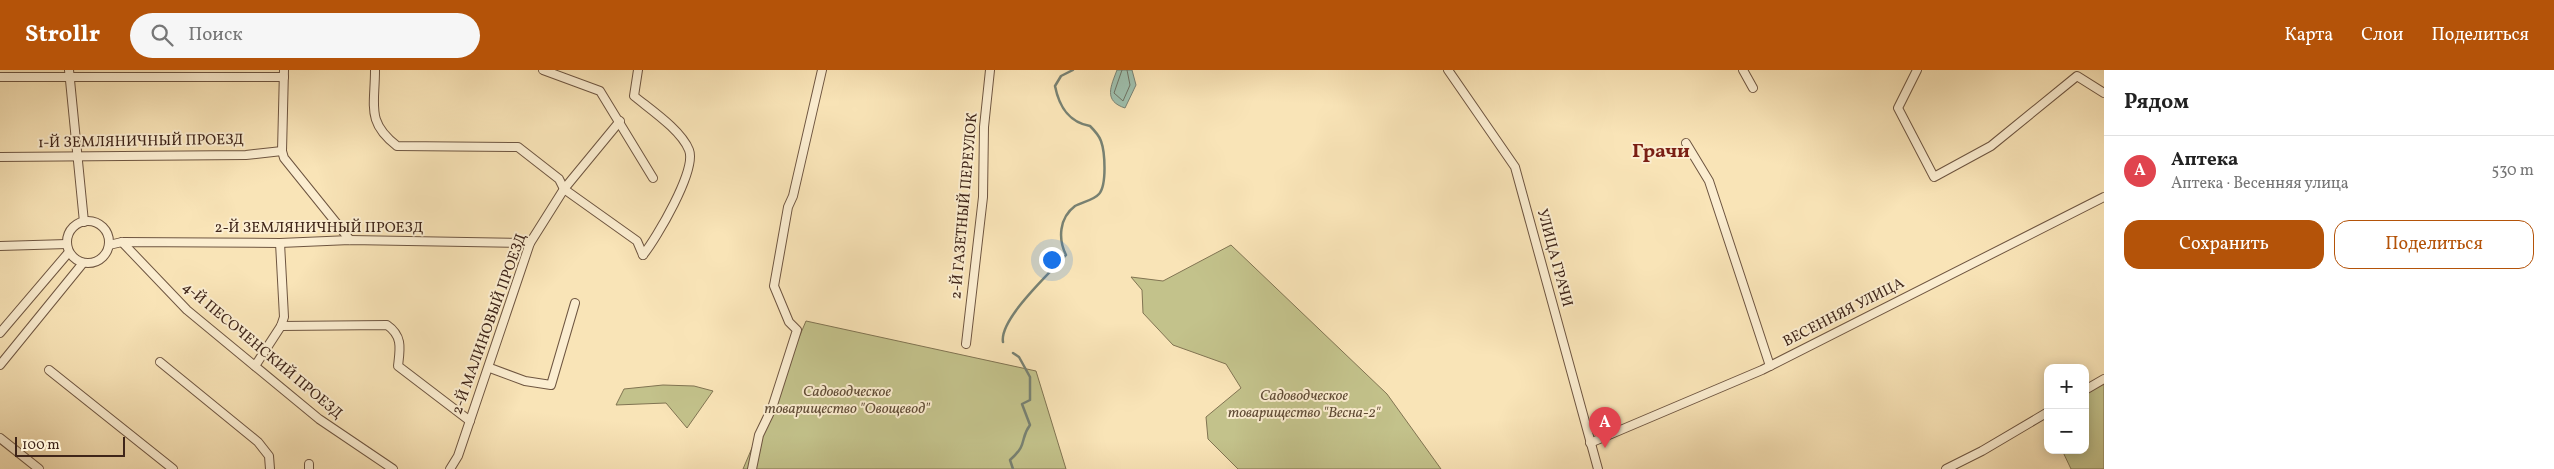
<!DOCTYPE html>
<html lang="ru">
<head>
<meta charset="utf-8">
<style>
  :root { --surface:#fff; --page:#f6f6f6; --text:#222; --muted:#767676; --line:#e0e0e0; --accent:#b45309 }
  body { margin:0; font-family:Vollkorn,serif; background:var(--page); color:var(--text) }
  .controls { position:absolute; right:15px; bottom:15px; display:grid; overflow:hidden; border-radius:10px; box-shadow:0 2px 12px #0003 }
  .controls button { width:45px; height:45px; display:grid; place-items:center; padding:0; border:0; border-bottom:1px solid var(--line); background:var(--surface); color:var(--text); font:25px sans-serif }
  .scale { position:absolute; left:15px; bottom:12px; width:110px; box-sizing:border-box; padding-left:5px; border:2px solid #3f2519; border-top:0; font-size:14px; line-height:18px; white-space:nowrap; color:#3f2519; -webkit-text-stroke:4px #fbedd0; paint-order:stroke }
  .you { position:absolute; left:1051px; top:189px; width:18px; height:18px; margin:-12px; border:4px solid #fff; border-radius:50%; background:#1a73e8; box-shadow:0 0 0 8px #1a73e833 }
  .badge { display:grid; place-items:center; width:32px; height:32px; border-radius:50%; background:var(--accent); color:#fff; font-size:16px; font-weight:700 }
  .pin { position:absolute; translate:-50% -41px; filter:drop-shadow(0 1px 2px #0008) }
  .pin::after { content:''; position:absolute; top:26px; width:18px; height:15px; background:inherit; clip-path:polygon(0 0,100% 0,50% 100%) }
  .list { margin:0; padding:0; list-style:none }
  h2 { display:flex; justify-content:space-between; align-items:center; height:65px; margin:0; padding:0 20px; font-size:21px }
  h2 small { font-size:16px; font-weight:400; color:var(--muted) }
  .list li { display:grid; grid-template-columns:32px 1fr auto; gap:15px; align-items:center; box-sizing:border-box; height:70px; padding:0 20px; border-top:1px solid var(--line) }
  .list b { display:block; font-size:19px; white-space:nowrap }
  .list p { margin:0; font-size:16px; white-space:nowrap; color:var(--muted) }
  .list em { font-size:16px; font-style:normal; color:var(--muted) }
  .actions { display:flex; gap:10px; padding:15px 20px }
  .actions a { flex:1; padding:11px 0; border:1px solid var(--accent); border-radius:15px; text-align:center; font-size:18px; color:var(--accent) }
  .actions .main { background:var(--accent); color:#fff }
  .icon { flex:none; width:28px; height:28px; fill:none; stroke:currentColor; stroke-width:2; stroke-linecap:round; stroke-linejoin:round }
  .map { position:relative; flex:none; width:2104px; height:399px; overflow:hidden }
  header { display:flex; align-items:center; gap:30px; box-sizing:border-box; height:70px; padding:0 25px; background:var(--accent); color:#fff }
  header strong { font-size:24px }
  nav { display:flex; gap:28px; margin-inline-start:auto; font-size:18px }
  .search { width:350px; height:45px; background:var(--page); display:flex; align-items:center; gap:12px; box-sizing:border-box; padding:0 18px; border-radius:28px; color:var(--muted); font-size:19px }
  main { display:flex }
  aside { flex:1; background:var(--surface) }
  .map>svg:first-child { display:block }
  .green { fill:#c3c28b; stroke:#817452 }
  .water { fill:#9ebfad; stroke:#788172 }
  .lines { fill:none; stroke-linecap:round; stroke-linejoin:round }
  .shore { stroke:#6e7263; stroke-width:1 }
  .stream { stroke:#788172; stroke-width:2.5 }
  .minor-casing { stroke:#6e5540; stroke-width:10 }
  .minor { stroke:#fbedd0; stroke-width:8 }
  .labels { text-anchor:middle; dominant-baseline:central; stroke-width:4; stroke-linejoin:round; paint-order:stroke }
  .street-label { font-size:15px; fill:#3f2519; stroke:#fbedd0 }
  .park-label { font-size:15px; font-style:italic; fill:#604c36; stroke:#fbedd0 }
  .district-label { font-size:20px; font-weight:bold; fill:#7a1f14; stroke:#fbedd0 }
</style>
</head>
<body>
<header>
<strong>Strollr</strong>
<div class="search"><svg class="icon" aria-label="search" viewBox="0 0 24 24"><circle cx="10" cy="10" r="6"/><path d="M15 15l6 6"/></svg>Поиск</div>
<nav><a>Карта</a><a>Слои</a><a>Поделиться</a></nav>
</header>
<main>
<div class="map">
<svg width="2104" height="399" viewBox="0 0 2104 399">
  <rect width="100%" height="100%" fill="#f9e4b7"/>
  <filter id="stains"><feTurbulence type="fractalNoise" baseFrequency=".004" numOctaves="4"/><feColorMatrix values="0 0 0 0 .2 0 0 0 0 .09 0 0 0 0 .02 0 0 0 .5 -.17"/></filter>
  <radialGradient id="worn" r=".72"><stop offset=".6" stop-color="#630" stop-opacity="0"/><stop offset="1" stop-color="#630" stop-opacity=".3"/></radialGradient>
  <!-- green -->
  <g class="green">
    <polygon points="1231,175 1387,324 1441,399 1238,399 1208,369 1206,347 1241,318 1226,294 1173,275 1143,243 1142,220 1131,207 1163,211"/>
    <polygon points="806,251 1036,301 1066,399 743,399"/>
    <polygon points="2104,309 2104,399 2071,399 2062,380 2085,380 2085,320"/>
    <polygon points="663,315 694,316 713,321 687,358 666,333 616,335 624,319"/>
  </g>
  <!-- water -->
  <path class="water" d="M 1117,0 L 1132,0 L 1136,15 L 1125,38 C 1103,31 1111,16 1117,0 Z"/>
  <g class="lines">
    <!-- shore -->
    <polyline class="shore" points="1122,0 1114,23 1123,31 1130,15 1127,0"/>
    <!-- stream -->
    <g class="stream">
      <path d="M 1003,272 C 999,249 1051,202 1066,185 C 1058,169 1059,148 1075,136 C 1082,132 1094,130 1099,124 C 1107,115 1105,82 1101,71 C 1099,65 1094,60 1090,56 C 1068,52 1059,36 1055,16 L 1061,6 L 1073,0"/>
      <path d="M 1013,399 L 1010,390 C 1029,373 1019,370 1030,355 L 1022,334 L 1030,330 L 1030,307 L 1019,287 L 1013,283"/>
    </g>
    <defs>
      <g id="minor">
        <polyline points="69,0 84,152"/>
        <polyline points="284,0 282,81 284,88 350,170"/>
        <path d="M 375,0 C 375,36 366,52 397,76 L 518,77 L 559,109 L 564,119 L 637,171 L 643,185"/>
        <polyline points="543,0 600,21 653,108"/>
        <path d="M 638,0 L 634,26 C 651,40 681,60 689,80 C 697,100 656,169 643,185"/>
        <polyline points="1448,0 1515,97 1598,399"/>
        <polyline points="1743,0 1753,18"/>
        <polyline points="1917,0 1898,38 1934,107 1991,76 2077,6 2104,23"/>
        <polyline points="0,7 284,7"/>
        <polyline points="1686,73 1709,111 1770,296"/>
        <polyline points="0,87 246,85 282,81"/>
        <circle cx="88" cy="172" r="21"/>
        <polyline points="122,172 187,240 319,349 393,399"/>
        <polyline points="109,175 122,172 280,173 350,170 530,173"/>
        <polyline points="0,176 67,174"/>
        <path d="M 281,256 L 387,255 C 403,266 400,279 398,296 L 470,351"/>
        <polyline points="0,263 69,182"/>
        <polyline points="966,274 983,127 984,57 990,0"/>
        <polyline points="160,292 258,372 269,386 270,399"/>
        <polyline points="0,295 83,193"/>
        <polyline points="255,296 281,256 284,247 280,173"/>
        <polyline points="490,298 525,311 551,315 575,233"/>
        <polyline points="49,300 173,399"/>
        <polyline points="2085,320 2104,309"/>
        <polyline points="0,368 39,399"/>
        <polyline points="1590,373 1762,300 2104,127"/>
        <polyline points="309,394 309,399"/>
        <polyline points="450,399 458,386 530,173 564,119 620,51"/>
        <polyline points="752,399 759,365 772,338 797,260 789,252 774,216 788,137 793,126 822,0"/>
        <polyline points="1946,399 1982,381 2048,342"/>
      </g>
    </defs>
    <!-- minor casing -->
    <use href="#minor" class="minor-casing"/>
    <!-- minor -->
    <use href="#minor" class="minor"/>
  </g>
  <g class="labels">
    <!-- street labels -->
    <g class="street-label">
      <text transform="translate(141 72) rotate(-1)">1-Й ЗЕМЛЯНИЧНЫЙ ПРОЕЗД</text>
      <text transform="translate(965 136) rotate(-85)">2-Й ГАЗЕТНЫЙ ПЕРЕУЛОК</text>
      <text x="319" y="158">2-Й ЗЕМЛЯНИЧНЫЙ ПРОЕЗД</text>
      <text transform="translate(1554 188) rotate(75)">УЛИЦА ГРАЧИ</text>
      <text transform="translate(1844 243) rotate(-27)">ВЕСЕННЯЯ УЛИЦА</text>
      <text transform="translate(490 254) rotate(-70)">2-Й МАЛИНОВЫЙ ПРОЕЗД</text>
      <text transform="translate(262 281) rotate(40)">4-Й ПЕСОЧЕНСКИЙ ПРОЕЗД</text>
    </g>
    <!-- park labels -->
    <g class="park-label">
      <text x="847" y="322">Садоводческое<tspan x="847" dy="17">товарищество "Овощевод"</tspan></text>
      <text x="1304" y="326">Садоводческое<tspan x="1304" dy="17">товарищество "Весна-2"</tspan></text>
    </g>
    <!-- district labels -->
    <g class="district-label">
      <text x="1661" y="82">Грачи</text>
    </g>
  </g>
  <rect width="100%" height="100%" filter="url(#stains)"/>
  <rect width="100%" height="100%" fill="url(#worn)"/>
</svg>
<div class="controls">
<button>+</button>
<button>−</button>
</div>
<div class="scale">100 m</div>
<div class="you"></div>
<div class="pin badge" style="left:1605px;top:378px;background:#e0444e">A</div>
</div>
<aside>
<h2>Рядом<small></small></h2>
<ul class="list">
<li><span class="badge" style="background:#e0444e">A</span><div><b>Аптека</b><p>Аптека · Весенняя улица</p></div><em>530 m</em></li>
</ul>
<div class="actions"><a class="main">Сохранить</a><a>Поделиться</a></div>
</aside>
</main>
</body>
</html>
